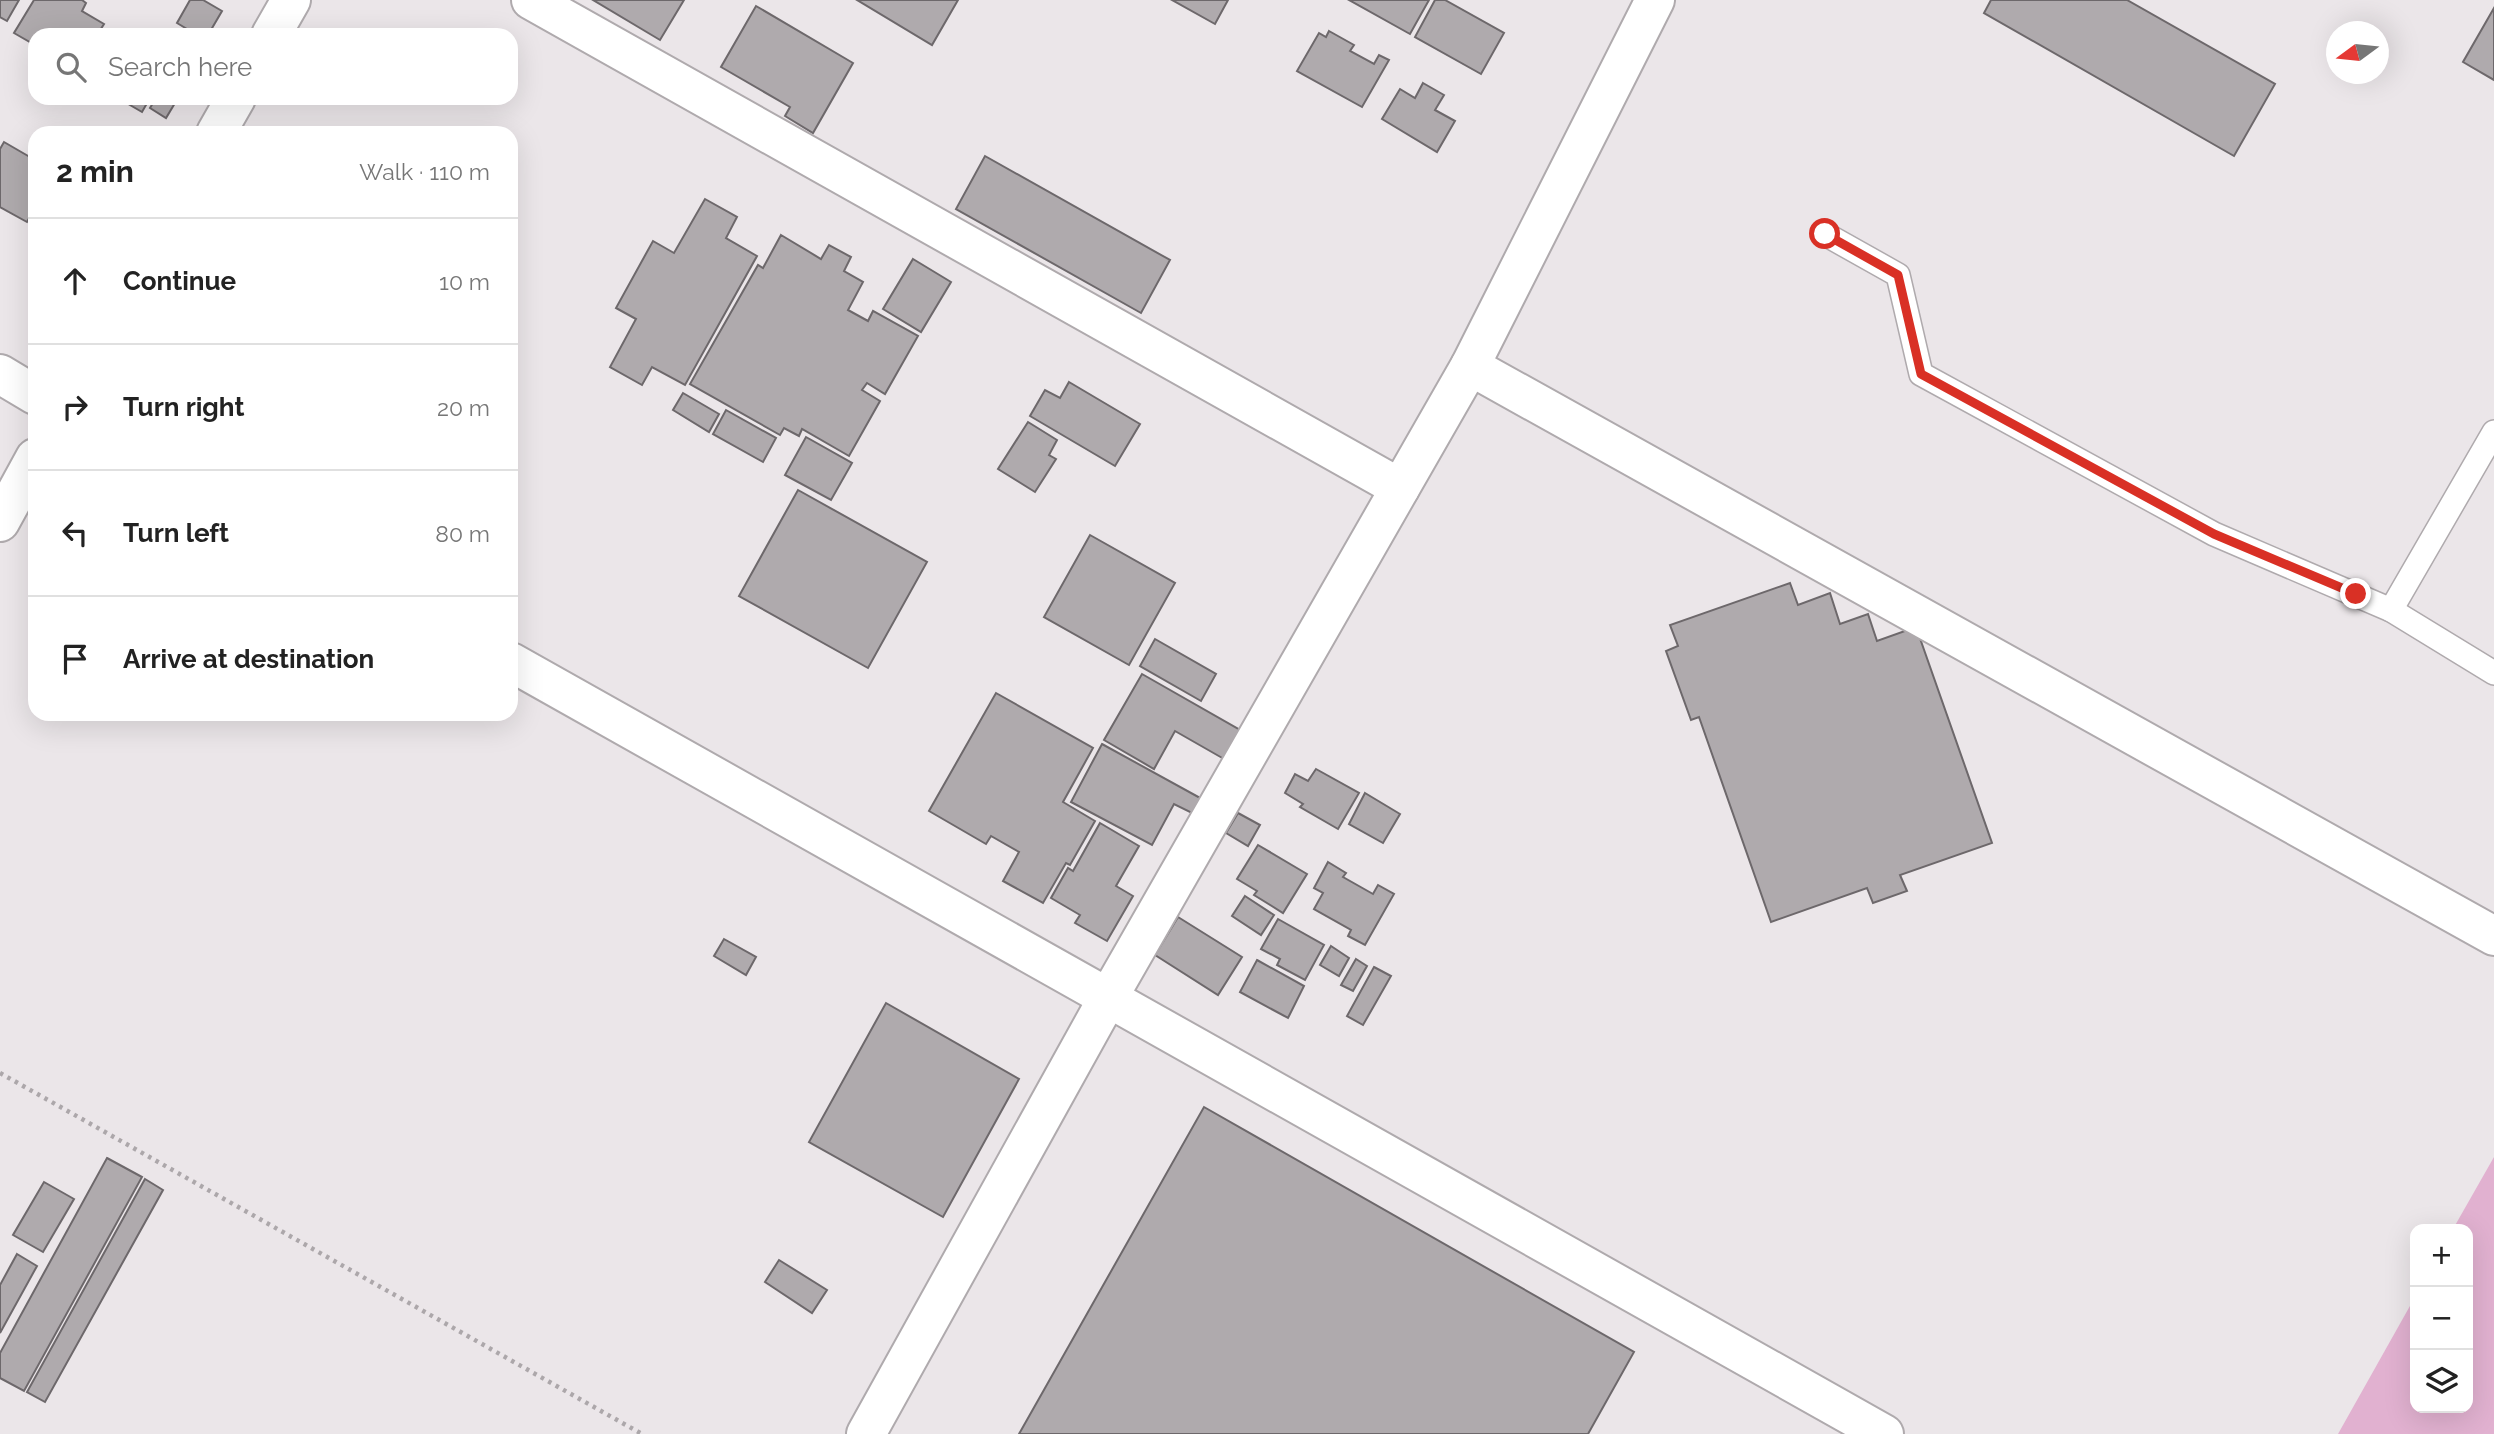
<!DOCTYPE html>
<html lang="en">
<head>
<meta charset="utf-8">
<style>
  :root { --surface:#fff; --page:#f6f6f6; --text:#222; --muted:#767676; --line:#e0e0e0 }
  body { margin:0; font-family:Raleway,sans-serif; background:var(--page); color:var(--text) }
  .controls { position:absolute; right:21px; bottom:21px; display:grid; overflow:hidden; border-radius:14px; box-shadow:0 7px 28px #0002 }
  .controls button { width:63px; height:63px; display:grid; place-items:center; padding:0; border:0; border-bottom:2px solid var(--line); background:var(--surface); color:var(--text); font:35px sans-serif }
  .compass { position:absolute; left:2326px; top:21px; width:63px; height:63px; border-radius:50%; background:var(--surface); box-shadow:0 7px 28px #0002; rotate:255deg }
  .stop { position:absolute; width:21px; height:21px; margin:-16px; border:5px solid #d93025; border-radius:50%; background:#fff }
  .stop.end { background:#d93025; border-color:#fff; box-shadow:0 2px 7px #0008 }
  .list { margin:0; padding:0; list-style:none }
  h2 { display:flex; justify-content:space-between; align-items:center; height:91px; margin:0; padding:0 28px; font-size:30px }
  h2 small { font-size:23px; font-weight:400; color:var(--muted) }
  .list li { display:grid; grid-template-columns:46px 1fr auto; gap:21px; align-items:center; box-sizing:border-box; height:126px; padding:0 28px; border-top:2px solid var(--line) }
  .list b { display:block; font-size:26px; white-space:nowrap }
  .list em { font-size:23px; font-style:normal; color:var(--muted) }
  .icon { flex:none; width:38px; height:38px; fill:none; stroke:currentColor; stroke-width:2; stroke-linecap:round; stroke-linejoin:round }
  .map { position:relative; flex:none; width:2494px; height:1434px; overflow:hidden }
  .search { position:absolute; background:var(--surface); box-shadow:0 7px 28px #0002; left:28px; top:28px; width:490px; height:77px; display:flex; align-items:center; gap:18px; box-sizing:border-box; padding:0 24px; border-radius:21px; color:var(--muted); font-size:26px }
  .panel { position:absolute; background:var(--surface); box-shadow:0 7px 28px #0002; left:28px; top:126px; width:490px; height:595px; border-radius:21px }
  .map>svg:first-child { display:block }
  .green { fill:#e1b1d0 }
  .building { fill:#afaaad; stroke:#6d686b; stroke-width:2 }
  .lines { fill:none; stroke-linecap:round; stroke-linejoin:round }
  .service-casing { stroke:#afaaad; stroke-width:26 }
  .minor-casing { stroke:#afaaad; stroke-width:42 }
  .tertiary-casing { stroke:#afaaad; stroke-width:42 }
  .path { stroke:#aca7aa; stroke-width:4.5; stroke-dasharray:3.5 5; stroke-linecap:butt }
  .service { stroke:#fff; stroke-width:23 }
  .minor { stroke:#fff; stroke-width:38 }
  .tertiary { stroke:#fff; stroke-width:38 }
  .route { stroke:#d93025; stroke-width:9 }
</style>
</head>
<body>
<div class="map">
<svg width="2494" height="1434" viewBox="0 0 2494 1434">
  <rect width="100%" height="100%" fill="#ebe6e9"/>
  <!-- green -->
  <polygon class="green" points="2494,1157 2494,1434 2338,1434 2415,1297 2415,1408 2468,1408 2468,1229 2453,1229"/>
  <!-- building -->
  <g class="building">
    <polygon points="0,0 19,0 7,21 0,17"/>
    <polygon points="34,0 82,0 86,3 82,11 104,24 97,35 35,35 35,45 14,33"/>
    <polygon points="190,0 203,0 222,11 208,35 197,35 177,23"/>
    <polygon points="593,0 684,0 660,40"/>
    <polygon points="857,0 958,0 932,45"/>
    <polygon points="1172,0 1228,0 1215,24"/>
    <polygon points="1349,0 1429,0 1410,34"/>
    <polygon points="1435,0 1445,0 1504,33 1481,74 1415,37"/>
    <polygon points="1991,0 2127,0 2275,84 2234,156 1984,13"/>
    <polygon points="756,6 853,63 813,133 785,116 790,107 721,67"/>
    <polygon points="2494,8 2494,80 2463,62"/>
    <polygon points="1329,31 1354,45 1350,51 1374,64 1379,55 1389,60 1362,107 1297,71 1319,33 1326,37"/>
    <polygon points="1423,83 1444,95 1435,110 1455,121 1437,152 1382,119 1400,89 1415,98"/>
    <polygon points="118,98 150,98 142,112"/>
    <polygon points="156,98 178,98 166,118 150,108"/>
    <polygon points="4,142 35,160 35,215 32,213 27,222 0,207 0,149"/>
    <polygon points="985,156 1170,260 1141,313 956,209"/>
    <polygon points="705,199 737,217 726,238 757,256 685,385 652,367 642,385 610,367 636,319 616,308 653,241 674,253"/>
    <polygon points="781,235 821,259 829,245 851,257 844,271 863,282 848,310 868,321 873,311 918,336 885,394 867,383 862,390 880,401 849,456 802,429 799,436 784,428 780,435 690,384 758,265 763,268"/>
    <polygon points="913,259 951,282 921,332 883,309"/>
    <polygon points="1069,382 1140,424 1115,466 1030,416 1045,390 1060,398"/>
    <polygon points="683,393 719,414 709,432 673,410"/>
    <polygon points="726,410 776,438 763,462 713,434"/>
    <polygon points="1028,422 1057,440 1049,455 1056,459 1035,492 998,469"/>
    <polygon points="806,437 852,463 831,500 785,475"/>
    <polygon points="798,490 927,562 868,668 739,596"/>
    <polygon points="1090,535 1175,583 1129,665 1044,617"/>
    <polygon points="1790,583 1798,605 1830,593 1840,624 1868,614 1877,641 1916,627 1992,843 1900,875 1907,891 1873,903 1867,888 1771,922 1699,717 1691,720 1666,651 1678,646 1670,625"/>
    <polygon points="1155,639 1216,674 1201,701 1140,666"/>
    <polygon points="1142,674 1240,730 1224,759 1175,731 1154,769 1104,740"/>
    <polygon points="996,693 1093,748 1063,802 1095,821 1070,865 1066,863 1043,903 1003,881 1019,852 991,836 986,844 929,811"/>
    <polygon points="1102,744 1202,799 1194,814 1174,804 1152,845 1071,802"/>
    <polygon points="1316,769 1359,793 1338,829 1300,807 1303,804 1285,793 1295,774 1308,781"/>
    <polygon points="1365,793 1400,814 1383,843 1349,824"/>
    <polygon points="1238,813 1260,825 1248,846 1226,833"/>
    <polygon points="1100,823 1139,846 1116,886 1133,896 1107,941 1075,923 1080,915 1051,898 1068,868 1073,871"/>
    <polygon points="1258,845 1307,874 1283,913 1254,895 1257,891 1237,879"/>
    <polygon points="1328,862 1346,873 1343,877 1373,894 1378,885 1394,894 1365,945 1348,936 1351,930 1314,909 1323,893 1314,888"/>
    <polygon points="1245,896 1274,915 1261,935 1232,916"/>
    <polygon points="1178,917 1242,957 1218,995 1155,955"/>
    <polygon points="1278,919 1324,945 1305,980 1277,965 1280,959 1261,949"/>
    <polygon points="724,939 756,957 746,975 714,956"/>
    <polygon points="1331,946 1349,958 1339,976 1320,965"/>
    <polygon points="1356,959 1367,966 1353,991 1341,985"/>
    <polygon points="1257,960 1304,986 1288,1018 1240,992"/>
    <polygon points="1374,967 1391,976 1363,1025 1347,1016"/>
    <polygon points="886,1003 1019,1079 943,1217 809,1142"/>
    <polygon points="1204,1107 1634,1352 1588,1434 1019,1434"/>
    <polygon points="107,1158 142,1177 24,1391 0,1378 0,1353"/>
    <polygon points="145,1179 163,1190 45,1402 27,1392"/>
    <polygon points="44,1182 74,1199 43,1252 13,1235"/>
    <polygon points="17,1254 37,1266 0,1333 0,1285"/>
    <polygon points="779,1260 827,1290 812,1313 765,1282"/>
  </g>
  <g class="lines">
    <defs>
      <g id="service">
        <polyline points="1825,234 1898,275 1921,374 2214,534 2391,610 2494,673"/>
        <polyline points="2391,610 2494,432"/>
      </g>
      <g id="minor">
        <polyline points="531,0 1400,488"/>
        <polyline points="271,35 291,0"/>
        <polyline points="216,133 236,98"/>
        <polyline points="1470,366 1655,0"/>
        <polyline points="0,522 35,458"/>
        <polyline points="866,1434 1109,996 1470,366 2494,936"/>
      </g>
      <g id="tertiary">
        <polyline points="0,374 35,395"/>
        <polyline points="511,662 1884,1434"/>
      </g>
    </defs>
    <!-- service casing -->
    <use href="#service" class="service-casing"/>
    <!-- minor casing -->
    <use href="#minor" class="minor-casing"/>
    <!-- tertiary casing -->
    <use href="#tertiary" class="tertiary-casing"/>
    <!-- path -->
    <polyline class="path" points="0,1073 642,1434"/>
    <!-- service -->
    <use href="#service" class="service"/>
    <!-- minor -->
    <use href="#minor" class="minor"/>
    <!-- tertiary -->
    <use href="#tertiary" class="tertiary"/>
  </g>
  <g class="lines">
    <!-- route -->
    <polyline class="route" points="1825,234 1898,275 1921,374 2214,534 2356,594"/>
  </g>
</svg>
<div class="controls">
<button>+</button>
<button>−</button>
<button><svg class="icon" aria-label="layers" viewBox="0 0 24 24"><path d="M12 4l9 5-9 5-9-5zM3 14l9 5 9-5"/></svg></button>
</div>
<svg class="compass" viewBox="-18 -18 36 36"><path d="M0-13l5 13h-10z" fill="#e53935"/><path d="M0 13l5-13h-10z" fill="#767676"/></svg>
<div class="stop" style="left:1825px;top:234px"></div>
<div class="stop end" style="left:2356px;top:594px"></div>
<div class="search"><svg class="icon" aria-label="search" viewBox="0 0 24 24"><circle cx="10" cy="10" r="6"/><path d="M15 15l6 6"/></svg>Search here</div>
<section class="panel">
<h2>2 min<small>Walk · 110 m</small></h2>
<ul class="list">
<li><svg class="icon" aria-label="ahead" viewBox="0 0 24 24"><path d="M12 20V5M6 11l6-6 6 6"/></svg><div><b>Continue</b></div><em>10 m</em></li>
<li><svg class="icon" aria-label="right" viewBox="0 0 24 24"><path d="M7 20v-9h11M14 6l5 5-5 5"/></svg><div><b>Turn right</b></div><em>20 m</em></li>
<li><svg class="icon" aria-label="left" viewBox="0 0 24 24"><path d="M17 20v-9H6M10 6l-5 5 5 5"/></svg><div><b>Turn left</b></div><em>80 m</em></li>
<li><svg class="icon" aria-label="arrive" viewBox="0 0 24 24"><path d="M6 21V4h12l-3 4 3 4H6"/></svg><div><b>Arrive at destination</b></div></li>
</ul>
</section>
</div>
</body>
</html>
